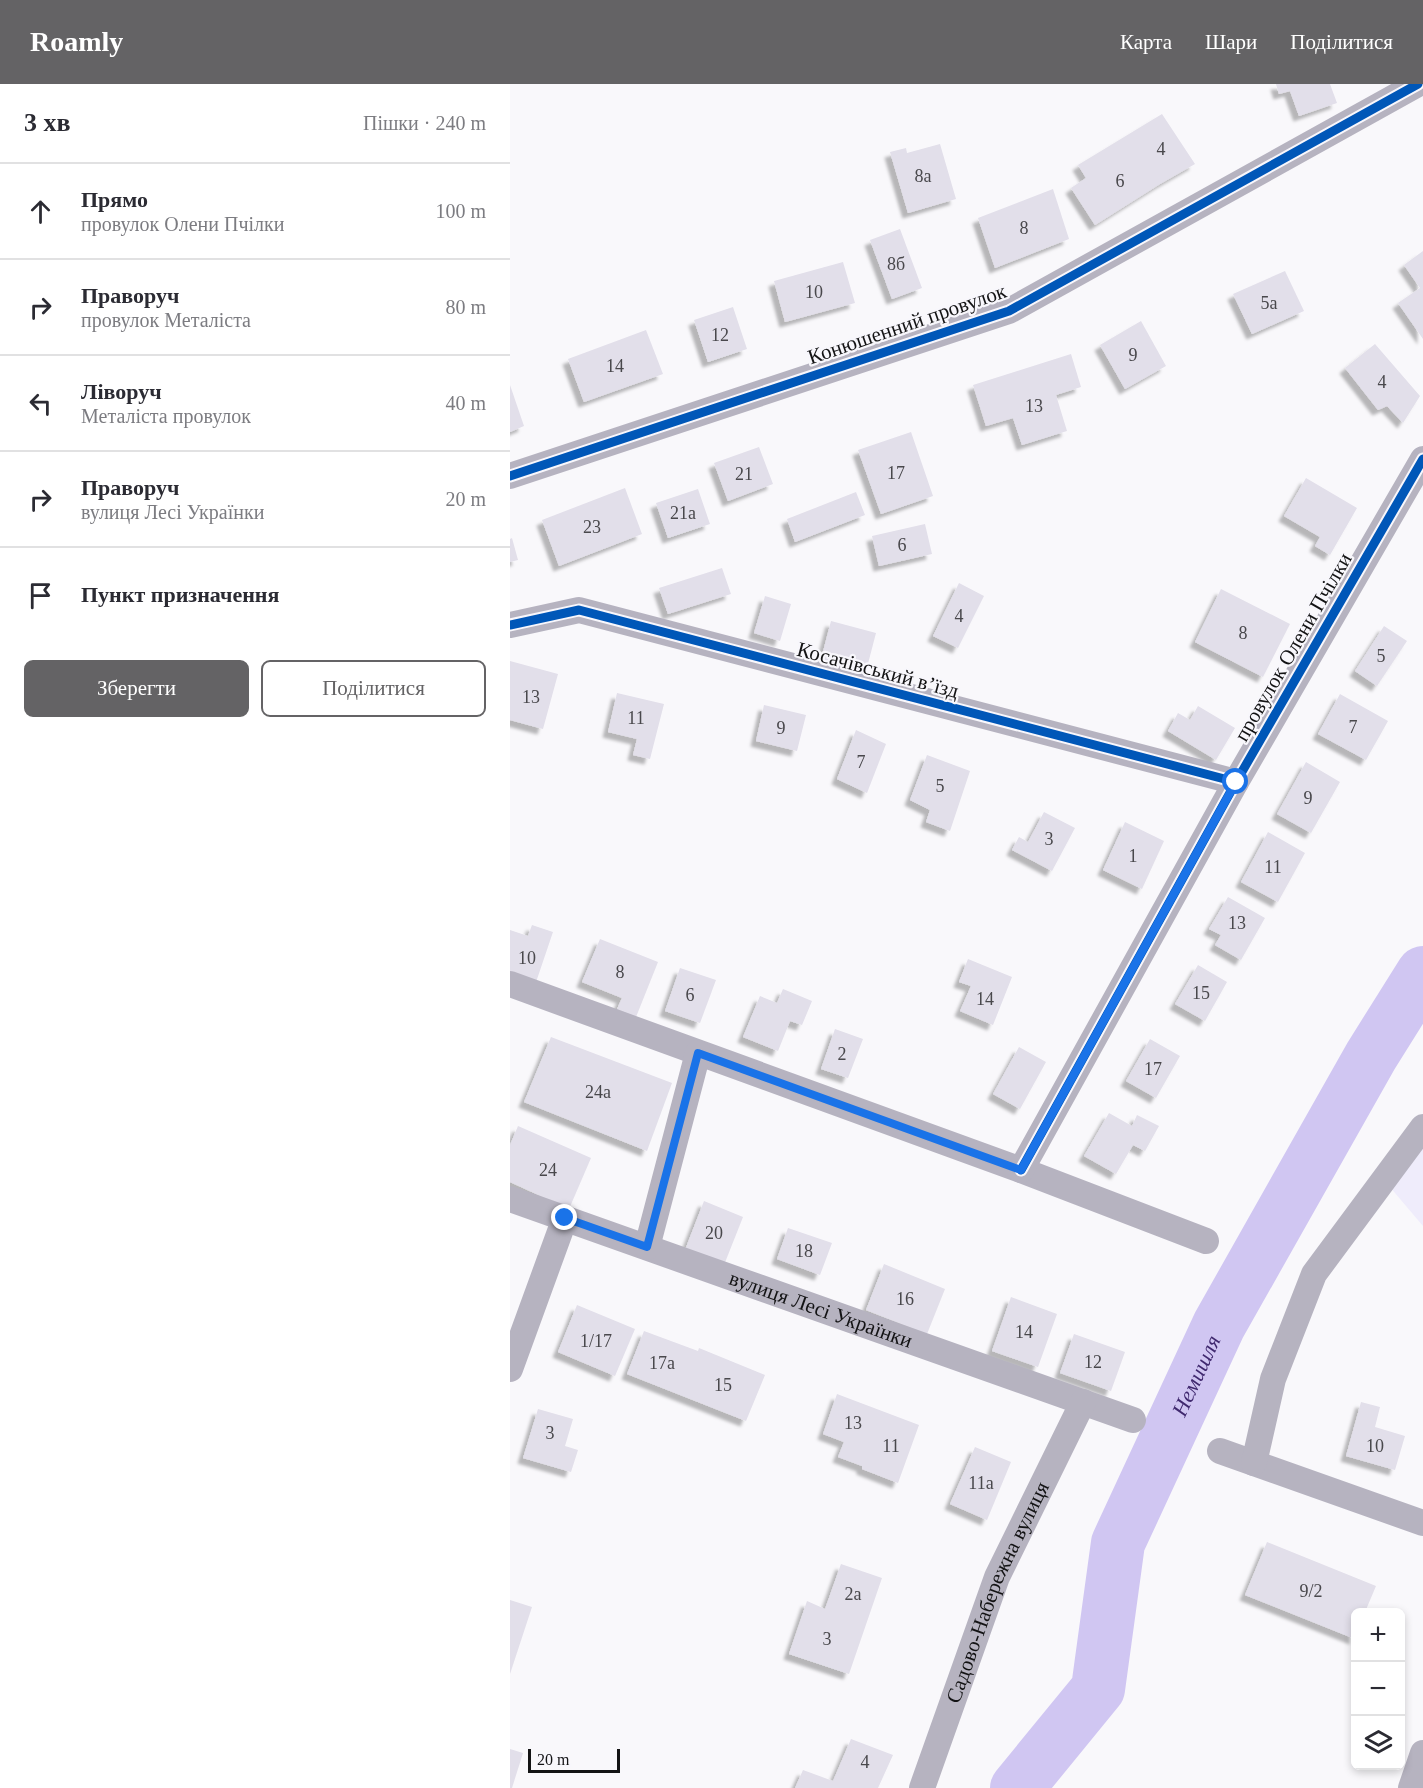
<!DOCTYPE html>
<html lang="uk">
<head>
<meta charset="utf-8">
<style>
  :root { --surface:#fff; --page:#f2f2f3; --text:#2b2b33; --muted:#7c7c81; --line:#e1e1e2; --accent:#646365 }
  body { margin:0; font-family:Georgia,serif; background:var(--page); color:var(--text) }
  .controls { position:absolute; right:18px; bottom:18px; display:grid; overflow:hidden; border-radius:9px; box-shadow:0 3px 9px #0003 }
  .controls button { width:54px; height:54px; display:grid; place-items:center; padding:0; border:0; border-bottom:2px solid var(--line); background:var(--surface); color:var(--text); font:30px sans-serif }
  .scale { position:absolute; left:18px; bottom:15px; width:92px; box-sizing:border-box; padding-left:6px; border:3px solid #131314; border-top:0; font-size:16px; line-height:21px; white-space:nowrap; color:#131314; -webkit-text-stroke:4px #f8f7fc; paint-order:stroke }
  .stop { position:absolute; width:18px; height:18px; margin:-14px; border:4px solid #1a73e8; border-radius:50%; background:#fff }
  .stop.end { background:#1a73e8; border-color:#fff; box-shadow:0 2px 6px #0008 }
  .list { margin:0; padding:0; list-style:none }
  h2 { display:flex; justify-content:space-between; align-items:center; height:78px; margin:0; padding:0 24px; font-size:26px }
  h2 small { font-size:20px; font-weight:400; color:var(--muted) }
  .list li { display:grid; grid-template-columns:39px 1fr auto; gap:18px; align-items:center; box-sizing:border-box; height:96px; padding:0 24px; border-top:2px solid var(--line) }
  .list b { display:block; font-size:22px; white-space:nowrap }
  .list p { margin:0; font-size:20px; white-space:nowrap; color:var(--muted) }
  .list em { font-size:20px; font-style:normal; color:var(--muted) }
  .actions { display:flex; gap:12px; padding:18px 24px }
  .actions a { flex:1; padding:14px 0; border:2px solid var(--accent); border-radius:9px; text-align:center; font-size:21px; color:var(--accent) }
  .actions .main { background:var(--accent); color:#fff }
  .icon { flex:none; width:33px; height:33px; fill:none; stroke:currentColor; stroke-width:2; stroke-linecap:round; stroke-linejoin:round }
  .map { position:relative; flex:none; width:913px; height:1704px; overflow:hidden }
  header { display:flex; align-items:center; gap:36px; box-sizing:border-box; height:84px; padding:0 30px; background:var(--accent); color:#fff }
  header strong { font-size:28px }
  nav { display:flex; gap:33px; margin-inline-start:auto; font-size:21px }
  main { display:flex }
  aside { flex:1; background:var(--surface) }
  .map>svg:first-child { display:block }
  .green { fill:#efecfb }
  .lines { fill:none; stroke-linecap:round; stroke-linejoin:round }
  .river { stroke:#d0c6f2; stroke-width:54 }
  .building { fill:#e2dfea; filter:url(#shadow) }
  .minor { stroke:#b6b3c0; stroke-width:26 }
  .cycleway-casing { stroke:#f8f7fc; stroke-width:13 }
  .cycleway { stroke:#0057b8; stroke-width:9 }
  .route { stroke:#1a73e8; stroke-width:8 }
  .labels { text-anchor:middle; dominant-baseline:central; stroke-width:4.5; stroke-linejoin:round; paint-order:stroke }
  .number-label { font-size:18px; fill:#49484c }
  .street-label { font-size:21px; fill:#131314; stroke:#f8f7fc }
  .water-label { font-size:22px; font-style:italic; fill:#40296f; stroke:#f8f7fc }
</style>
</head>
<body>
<header>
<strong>Roamly</strong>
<nav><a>Карта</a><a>Шари</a><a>Поділитися</a></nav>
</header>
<main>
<aside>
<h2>3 хв<small>Пішки · 240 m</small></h2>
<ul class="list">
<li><svg class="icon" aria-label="ahead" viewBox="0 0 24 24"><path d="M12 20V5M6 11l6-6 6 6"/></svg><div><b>Прямо</b><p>провулок Олени Пчілки</p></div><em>100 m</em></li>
<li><svg class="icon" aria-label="right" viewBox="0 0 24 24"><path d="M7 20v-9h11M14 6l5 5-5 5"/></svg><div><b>Праворуч</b><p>провулок Металіста</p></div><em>80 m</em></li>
<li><svg class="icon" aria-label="left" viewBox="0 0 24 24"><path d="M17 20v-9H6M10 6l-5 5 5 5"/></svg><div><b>Ліворуч</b><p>Металіста провулок</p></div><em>40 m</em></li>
<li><svg class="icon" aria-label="right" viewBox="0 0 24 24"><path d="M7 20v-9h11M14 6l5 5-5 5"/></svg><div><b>Праворуч</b><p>вулиця Лесі Українки</p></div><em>20 m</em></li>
<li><svg class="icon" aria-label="arrive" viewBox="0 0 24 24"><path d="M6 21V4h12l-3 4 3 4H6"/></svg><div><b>Пункт призначення</b></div></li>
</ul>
<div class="actions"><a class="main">Зберегти</a><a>Поділитися</a></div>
</aside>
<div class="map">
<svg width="913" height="1704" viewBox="0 0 913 1704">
  <defs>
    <filter id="shadow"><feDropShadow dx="-5.5" dy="5.5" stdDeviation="1.5" flood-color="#0004"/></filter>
  </defs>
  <rect width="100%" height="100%" fill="#f9f8fb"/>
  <!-- green -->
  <polygon class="green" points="913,1043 913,1142 874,1096"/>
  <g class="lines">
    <!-- river -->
    <path class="river" id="s1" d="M 507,1704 L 588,1605 L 608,1459 L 709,1241 L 861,972 L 913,889"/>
  </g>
  <!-- building -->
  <g class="building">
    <polygon points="766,0 820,0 827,19 789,32 780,7 769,10"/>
    <polygon points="652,30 685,80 650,100 585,141 561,104 576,94 568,81"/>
    <polygon points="430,60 446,115 398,129 380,68 396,64 397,69"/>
    <polygon points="543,105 559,155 485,184 468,134"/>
    <polygon points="390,145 412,204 382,215 360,156"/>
    <polygon points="913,167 913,255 888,219 910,204 894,181"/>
    <polygon points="333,178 345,219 275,238 264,197"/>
    <polygon points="775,187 794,227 742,250 723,210"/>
    <polygon points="223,223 237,265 198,278 184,236"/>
    <polygon points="631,237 656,282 615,305 590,261"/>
    <polygon points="136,246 153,290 74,318 58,275"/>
    <polygon points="865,260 910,312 893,339 877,322 868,326 835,284"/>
    <polygon points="561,270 571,303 546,311 557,347 512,361 503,334 476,342 463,301"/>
    <polygon points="0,301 14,342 0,348"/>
    <polygon points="401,348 423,412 371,430 348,366"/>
    <polygon points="249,363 263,400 218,417 204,379"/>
    <polygon points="796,394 847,424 820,471 805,462 810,453 774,432"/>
    <polygon points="115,404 132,450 49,482 32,436"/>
    <polygon points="188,405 200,440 158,454 146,419"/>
    <polygon points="346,408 355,431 285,458 277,435"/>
    <polygon points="415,440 422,470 369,482 362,452"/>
    <polygon points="2,454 8,476 0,478 0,455"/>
    <polygon points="212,484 221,510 158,530 149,504"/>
    <polygon points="449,499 474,512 448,564 423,552"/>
    <polygon points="711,505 780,540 753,593 685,558"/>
    <polygon points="255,512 281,520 270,557 244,549"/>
    <polygon points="321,537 366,549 354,595 309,583"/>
    <polygon points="874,542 897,557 867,602 845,587"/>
    <polygon points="0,577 48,590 33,645 0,636"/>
    <polygon points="107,609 154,620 140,675 123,671 127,655 98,648"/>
    <polygon points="830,610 878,637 856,676 808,650"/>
    <polygon points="254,621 296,631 287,667 246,657"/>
    <polygon points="688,622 725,644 706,676 658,647 668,629 680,636"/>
    <polygon points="346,646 376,660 357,709 327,695"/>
    <polygon points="417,671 460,687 440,747 416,738 420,726 400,716"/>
    <polygon points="796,678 830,698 801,749 767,730"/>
    <polygon points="534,728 565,744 542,787 502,766 509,753 518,758"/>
    <polygon points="615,738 654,757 632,805 593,786"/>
    <polygon points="758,748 795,769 768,818 731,798"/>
    <polygon points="718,813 755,834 731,876 705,861 711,851 699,845"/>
    <polygon points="22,841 43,848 24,904 0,896 0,846 18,852"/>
    <polygon points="90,855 148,878 126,933 107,925 112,914 72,898"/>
    <polygon points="458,875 502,893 483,941 450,927 461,902 449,898"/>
    <polygon points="688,881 717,898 695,937 665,920"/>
    <polygon points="170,884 206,896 190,939 155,927"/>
    <polygon points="273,905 302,917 292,941 280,937 268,967 233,953 250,912 267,919"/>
    <polygon points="325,945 353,955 338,994 311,985"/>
    <polygon points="41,953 162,999 137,1067 14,1018"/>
    <polygon points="640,955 670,972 646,1014 616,997"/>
    <polygon points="509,963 536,978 510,1025 483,1010"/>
    <polygon points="599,1029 622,1042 627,1031 649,1042 635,1067 623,1061 606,1090 574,1072"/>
    <polygon points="8,1042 81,1074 59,1125 0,1098 0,1061"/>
    <polygon points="194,1117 233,1133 214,1181 175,1166"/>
    <polygon points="278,1144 322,1159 310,1191 267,1175"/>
    <polygon points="374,1180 435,1205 417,1250 356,1226"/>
    <polygon points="501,1213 547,1230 528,1283 482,1267"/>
    <polygon points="67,1221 125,1245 105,1292 48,1268"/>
    <polygon points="134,1247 188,1267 189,1264 255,1291 236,1337 117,1290"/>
    <polygon points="564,1250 615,1268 601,1307 550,1289"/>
    <polygon points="327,1310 409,1341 388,1399 352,1385 352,1382 328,1373 334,1358 313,1350"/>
    <polygon points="851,1318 870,1323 865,1343 895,1352 885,1386 836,1372"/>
    <polygon points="28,1325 63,1335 55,1362 68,1366 61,1388 13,1374"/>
    <polygon points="465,1363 501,1378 477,1436 440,1420"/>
    <polygon points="757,1458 866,1502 855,1528 846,1528 845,1555 735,1511"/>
    <polygon points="331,1480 372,1494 339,1590 279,1570 297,1517 315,1525"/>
    <polygon points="0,1516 22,1523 0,1590"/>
    <polygon points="341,1655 383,1671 368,1704 285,1704 293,1686 323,1697"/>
    <polygon points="0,1665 13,1669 2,1704 0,1704"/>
  </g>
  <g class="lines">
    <!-- minor -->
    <g class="minor">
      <polyline points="0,392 499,227 908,0"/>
      <polyline points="0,541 69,526 726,698"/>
      <polyline points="0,900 511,1086 696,1157"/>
      <polyline points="511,1086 726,698 913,375"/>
      <path id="s2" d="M 0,1115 L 623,1336"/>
      <polyline points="137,1163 188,969"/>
      <polyline points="0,1285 55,1134"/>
      <polyline points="710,1367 913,1439"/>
      <polyline points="744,1379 763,1295 804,1190 913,1043"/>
      <path id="s3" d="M 412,1704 L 487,1493 L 573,1318"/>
      <polyline points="901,1704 913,1669"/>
    </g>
    <defs>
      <g id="cycleway">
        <polyline points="0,392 499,227 908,0"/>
        <polyline points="0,541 69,526 726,698"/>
        <polyline points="511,1086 726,698 913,375"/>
      </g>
    </defs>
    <!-- cycleway casing -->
    <use href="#cycleway" class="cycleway-casing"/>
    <!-- cycleway -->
    <use href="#cycleway" class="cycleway"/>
  </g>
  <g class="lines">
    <!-- route -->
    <polyline class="route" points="55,1134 137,1163 188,969 511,1086 726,698"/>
  </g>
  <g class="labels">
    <!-- number labels -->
    <g class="number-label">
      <text x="651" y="65">4</text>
      <text x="413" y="92">8а</text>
      <text x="610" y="97">6</text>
      <text x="514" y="144">8</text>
      <text x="386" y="180">8б</text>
      <text x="304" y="208">10</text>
      <text x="759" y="219">5а</text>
      <text x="210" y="251">12</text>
      <text x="623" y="271">9</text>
      <text x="105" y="282">14</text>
      <text x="872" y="298">4</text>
      <text x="524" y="322">13</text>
      <text x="386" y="389">17</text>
      <text x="234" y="390">21</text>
      <text x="173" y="429">21а</text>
      <text x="82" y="443">23</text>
      <text x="392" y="461">6</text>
      <text x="449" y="532">4</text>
      <text x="733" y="549">8</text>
      <text x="871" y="572">5</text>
      <text x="21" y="613">13</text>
      <text x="126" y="634">11</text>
      <text x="843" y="643">7</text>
      <text x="271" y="644">9</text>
      <text x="351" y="678">7</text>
      <text x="430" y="702">5</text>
      <text x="798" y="714">9</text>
      <text x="539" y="755">3</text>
      <text x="623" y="772">1</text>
      <text x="763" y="783">11</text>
      <text x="727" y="839">13</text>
      <text x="17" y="874">10</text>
      <text x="110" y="888">8</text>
      <text x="691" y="909">15</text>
      <text x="180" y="911">6</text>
      <text x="475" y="915">14</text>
      <text x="332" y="970">2</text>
      <text x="643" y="985">17</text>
      <text x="88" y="1008">24а</text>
      <text x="38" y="1086">24</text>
      <text x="204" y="1149">20</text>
      <text x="294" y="1167">18</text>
      <text x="395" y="1215">16</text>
      <text x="514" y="1248">14</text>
      <text x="86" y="1257">1/17</text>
      <text x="583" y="1278">12</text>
      <text x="152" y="1279">17а</text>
      <text x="213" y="1301">15</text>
      <text x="343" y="1339">13</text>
      <text x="40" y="1349">3</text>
      <text x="381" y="1362">11</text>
      <text x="865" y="1362">10</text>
      <text x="471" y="1399">11а</text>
      <text x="801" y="1507">9/2</text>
      <text x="343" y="1510">2а</text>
      <text x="317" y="1555">3</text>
      <text x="355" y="1678">4</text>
    </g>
    <!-- street labels -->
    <g class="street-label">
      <text transform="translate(397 240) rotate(-19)">Конюшенний провулок</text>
      <text transform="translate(783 563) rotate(-60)">провулок Олени Пчілки</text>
      <text transform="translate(368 586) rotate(15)">Косачівський в’їзд</text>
      <text stroke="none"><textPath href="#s2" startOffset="330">вулиця Лесі Українки</textPath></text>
      <text stroke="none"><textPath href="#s3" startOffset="210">Садово-Набережна вулиця</textPath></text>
    </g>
    <!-- water labels -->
    <g class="water-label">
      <text stroke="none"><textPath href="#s1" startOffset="460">Немишля</textPath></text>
    </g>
  </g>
</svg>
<div class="controls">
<button>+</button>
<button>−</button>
<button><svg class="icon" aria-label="layers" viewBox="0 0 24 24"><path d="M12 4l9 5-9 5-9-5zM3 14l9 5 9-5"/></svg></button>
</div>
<div class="scale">20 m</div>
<div class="stop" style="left:726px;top:698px"></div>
<div class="stop end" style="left:55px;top:1134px"></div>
</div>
</main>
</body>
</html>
